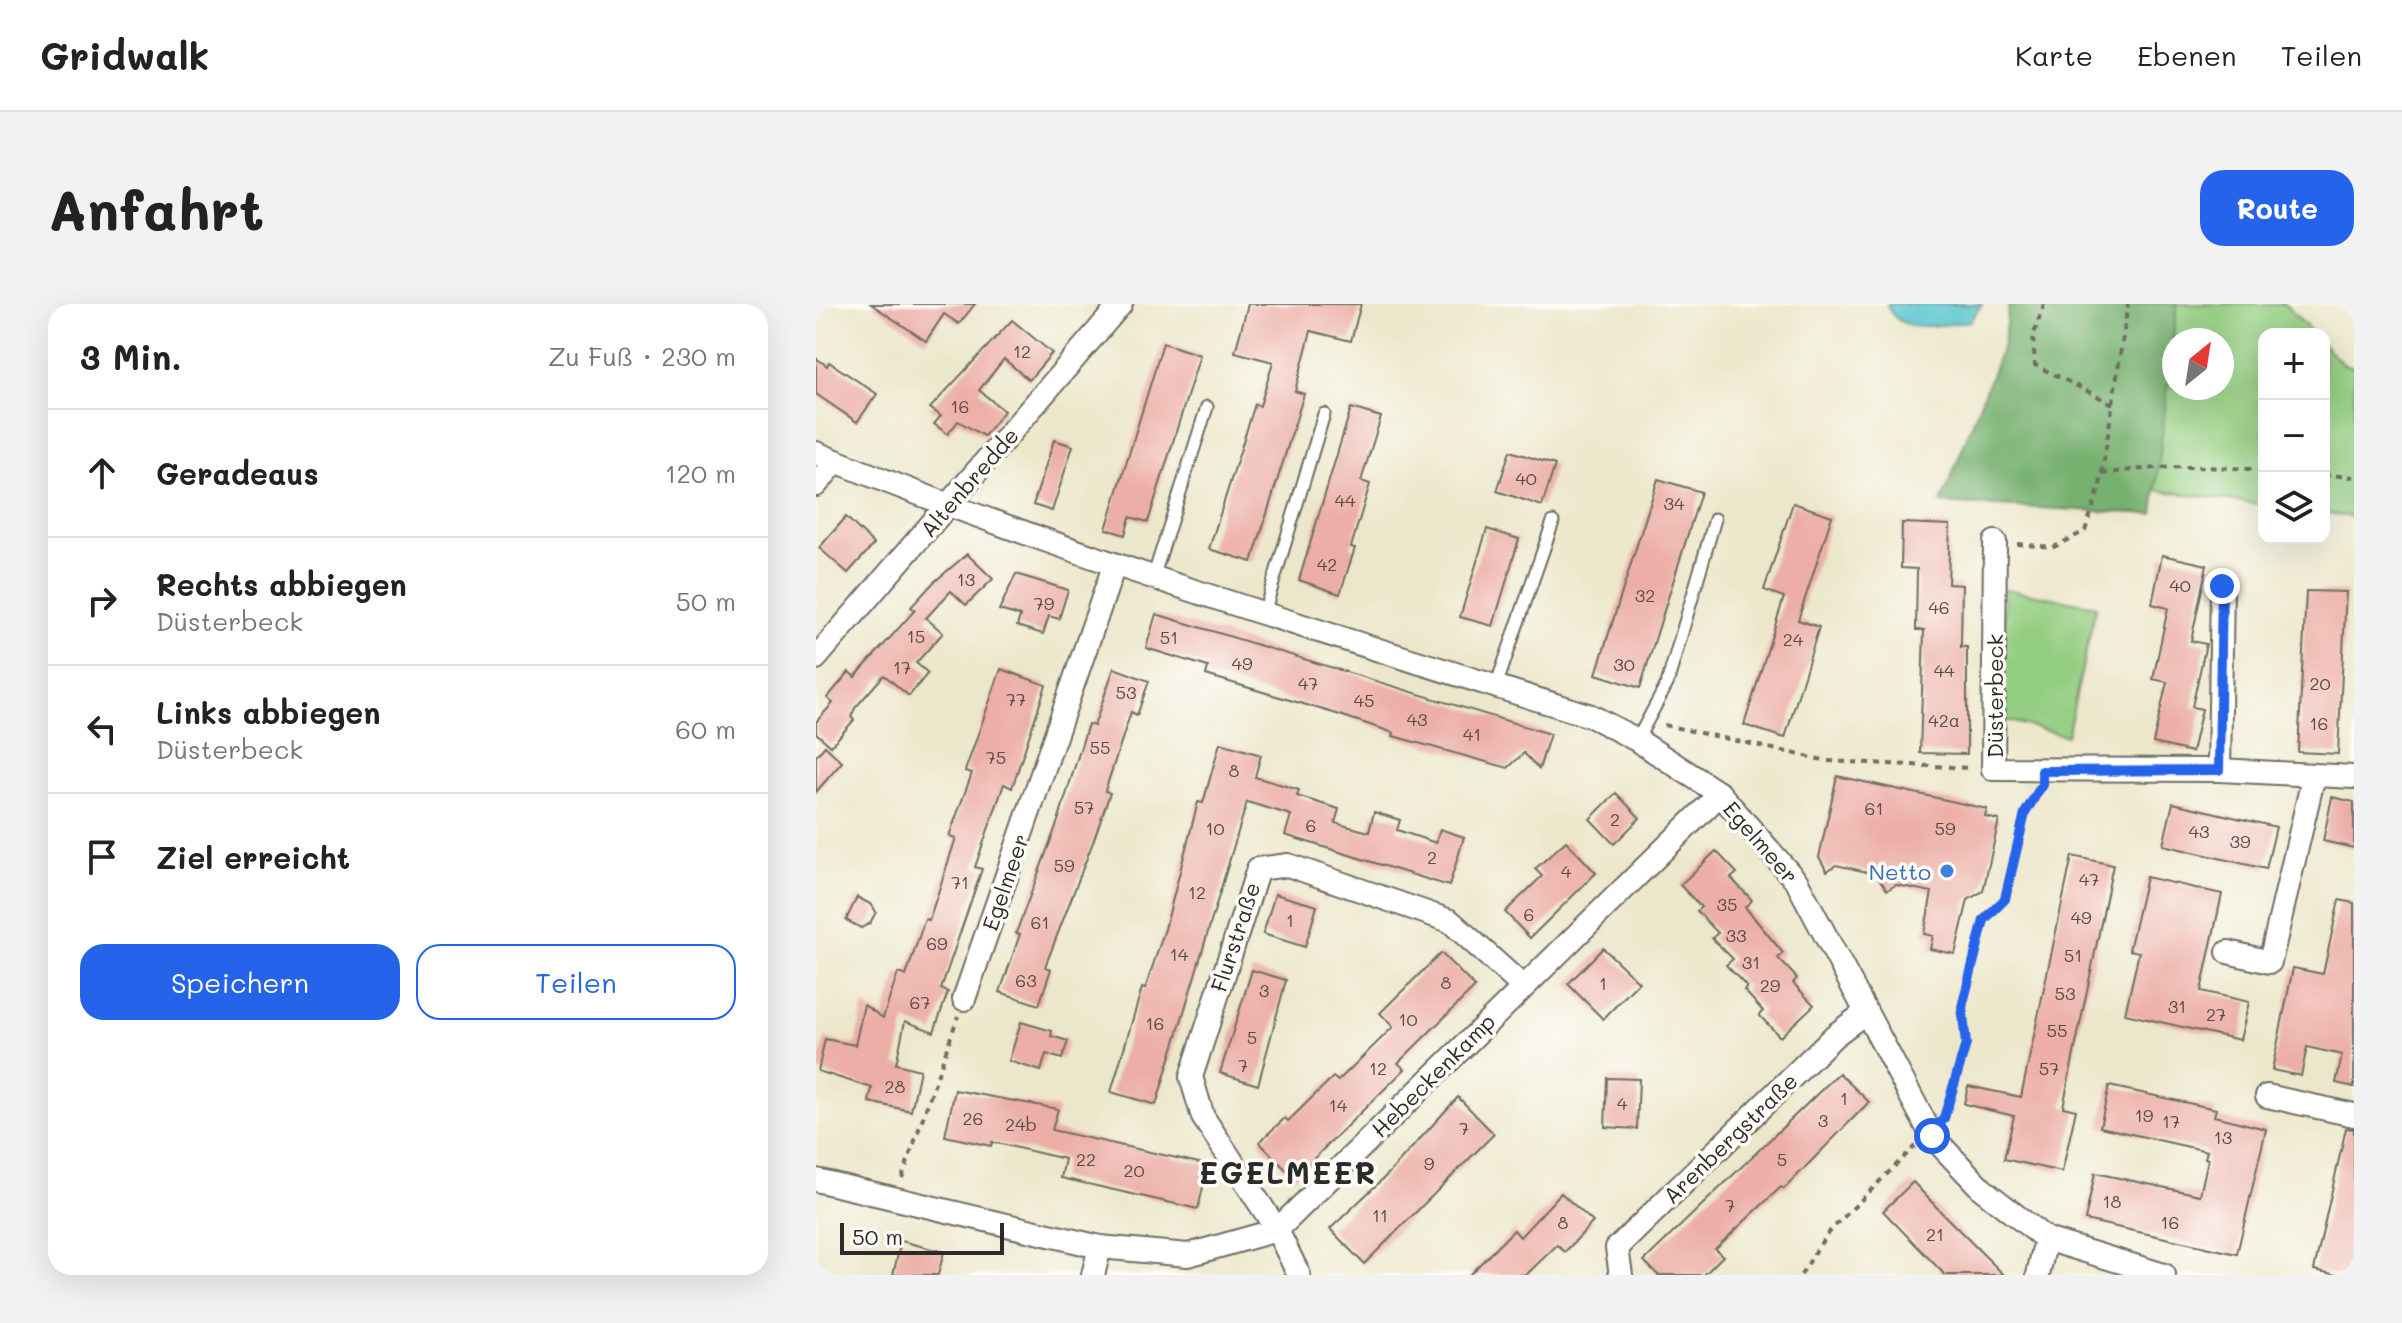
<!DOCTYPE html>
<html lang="de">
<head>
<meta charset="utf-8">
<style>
  :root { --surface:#fff; --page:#f2f2f2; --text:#222; --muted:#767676; --line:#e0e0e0; --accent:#2563eb }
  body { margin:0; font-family:Mali,sans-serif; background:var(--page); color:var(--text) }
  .controls { position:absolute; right:24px; top:24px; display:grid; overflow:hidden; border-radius:16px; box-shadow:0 8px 32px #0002 }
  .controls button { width:72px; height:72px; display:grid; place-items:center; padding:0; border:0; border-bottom:2px solid var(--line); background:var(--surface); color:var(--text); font:40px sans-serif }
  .compass { position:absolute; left:1346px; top:24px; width:72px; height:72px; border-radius:50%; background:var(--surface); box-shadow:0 8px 32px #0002; rotate:30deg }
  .scale { position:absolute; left:24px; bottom:20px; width:164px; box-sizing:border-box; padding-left:8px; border:4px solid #2b2b2b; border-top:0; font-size:22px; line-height:28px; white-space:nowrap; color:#2b2b2b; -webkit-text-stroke:6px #fdfcf7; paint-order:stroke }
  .stop { position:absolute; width:24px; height:24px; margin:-18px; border:6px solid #2563eb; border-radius:50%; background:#fff }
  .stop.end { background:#2563eb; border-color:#fff; box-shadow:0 2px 8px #0008 }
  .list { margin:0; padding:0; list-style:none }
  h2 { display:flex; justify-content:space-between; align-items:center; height:104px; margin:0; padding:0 32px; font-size:34px }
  h2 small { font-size:26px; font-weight:400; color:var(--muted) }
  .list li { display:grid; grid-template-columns:52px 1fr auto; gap:24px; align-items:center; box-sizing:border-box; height:128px; padding:0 32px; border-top:2px solid var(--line) }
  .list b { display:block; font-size:30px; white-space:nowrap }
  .list p { margin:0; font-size:26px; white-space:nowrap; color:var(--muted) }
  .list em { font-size:26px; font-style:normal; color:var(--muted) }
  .actions { display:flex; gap:16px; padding:24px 32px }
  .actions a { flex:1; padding:18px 0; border:2px solid var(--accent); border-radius:24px; text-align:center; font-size:28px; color:var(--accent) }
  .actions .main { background:var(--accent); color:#fff }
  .icon { flex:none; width:44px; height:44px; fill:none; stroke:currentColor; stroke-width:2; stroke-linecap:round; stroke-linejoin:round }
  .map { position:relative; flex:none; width:1538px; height:971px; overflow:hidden; border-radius:24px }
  header { display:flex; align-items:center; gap:48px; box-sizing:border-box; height:112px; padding:0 40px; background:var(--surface); border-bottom:2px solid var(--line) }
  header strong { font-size:38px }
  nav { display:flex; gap:44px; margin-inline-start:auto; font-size:28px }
  .intro { display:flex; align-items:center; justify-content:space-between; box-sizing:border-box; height:192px; padding:0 48px }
  h1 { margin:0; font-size:56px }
  .button { padding:20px 36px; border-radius:24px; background:var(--accent); color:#fff; font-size:28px; font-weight:700 }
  main { display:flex; gap:48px; padding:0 48px }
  aside { flex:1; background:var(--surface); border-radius:24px; box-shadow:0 8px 32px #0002 }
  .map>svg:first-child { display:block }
  .green { fill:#94ce82; stroke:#607c56; stroke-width:2; fill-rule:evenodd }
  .forest { fill:#77b170; stroke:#516e4e; stroke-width:2 }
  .water { fill:#57c5cd; stroke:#41787c; stroke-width:2 }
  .building { fill:#ecaea6 }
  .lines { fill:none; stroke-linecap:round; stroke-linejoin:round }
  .lane-casing { stroke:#6f6d63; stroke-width:15 }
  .street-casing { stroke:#6f6d63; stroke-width:26 }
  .path { stroke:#6f6d63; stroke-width:4; stroke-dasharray:6 6; stroke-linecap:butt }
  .lane { stroke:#fff; stroke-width:11 }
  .street { stroke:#fff; stroke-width:22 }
  .route { stroke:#2563eb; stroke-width:10 }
  .shop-dot { fill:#3f7fe0; stroke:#fdfcf7; stroke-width:3 }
  .labels { text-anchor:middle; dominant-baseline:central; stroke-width:7; stroke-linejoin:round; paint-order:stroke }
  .number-label { font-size:18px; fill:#5b4c4a }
  .street-label { font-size:22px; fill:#2b2b2b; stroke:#fdfcf7 }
  .shop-label { font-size:22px; fill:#366cbe; stroke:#fdfcf7; text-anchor:end }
  .district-label { font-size:30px; font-weight:bold; letter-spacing:2px; fill:#2b2b2b; stroke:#fdfcf7 }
</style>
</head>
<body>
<header>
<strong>Gridwalk</strong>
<nav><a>Karte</a><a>Ebenen</a><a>Teilen</a></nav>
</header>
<div class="intro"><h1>Anfahrt</h1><a class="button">Route</a></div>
<main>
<aside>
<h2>3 Min.<small>Zu Fuß · 230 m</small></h2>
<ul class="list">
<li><svg class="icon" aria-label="ahead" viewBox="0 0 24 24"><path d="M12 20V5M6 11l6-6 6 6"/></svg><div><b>Geradeaus</b></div><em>120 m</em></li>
<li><svg class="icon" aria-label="right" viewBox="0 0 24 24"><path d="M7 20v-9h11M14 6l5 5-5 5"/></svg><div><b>Rechts abbiegen</b><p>Düsterbeck</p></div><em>50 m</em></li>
<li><svg class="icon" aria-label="left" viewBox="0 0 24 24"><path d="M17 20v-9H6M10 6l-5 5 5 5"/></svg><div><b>Links abbiegen</b><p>Düsterbeck</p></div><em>60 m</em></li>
<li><svg class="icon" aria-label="arrive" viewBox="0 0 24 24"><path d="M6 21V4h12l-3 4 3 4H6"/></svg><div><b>Ziel erreicht</b></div></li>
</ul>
<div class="actions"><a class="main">Speichern</a><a>Teilen</a></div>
</aside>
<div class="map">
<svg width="1538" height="971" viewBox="0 0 1538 971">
  <rect width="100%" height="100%" fill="#fdfcf7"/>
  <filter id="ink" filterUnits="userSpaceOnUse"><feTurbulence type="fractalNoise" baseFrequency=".0125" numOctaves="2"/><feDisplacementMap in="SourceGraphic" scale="16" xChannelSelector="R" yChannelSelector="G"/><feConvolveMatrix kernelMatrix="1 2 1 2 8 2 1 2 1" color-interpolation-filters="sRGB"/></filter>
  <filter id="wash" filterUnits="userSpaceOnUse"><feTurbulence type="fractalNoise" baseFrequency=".006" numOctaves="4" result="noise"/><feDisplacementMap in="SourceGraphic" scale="32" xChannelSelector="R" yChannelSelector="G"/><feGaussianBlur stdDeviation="1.8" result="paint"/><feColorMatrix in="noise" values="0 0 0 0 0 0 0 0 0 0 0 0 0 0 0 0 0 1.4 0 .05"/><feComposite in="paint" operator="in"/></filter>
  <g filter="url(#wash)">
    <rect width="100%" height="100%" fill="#ece7ca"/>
    <!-- green -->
    <g class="green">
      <path d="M 1361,0 L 1468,0 L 1498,30 L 1448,30 L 1448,201 L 1339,186 ZM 1358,36 L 1406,36 L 1406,84 L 1358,84 Z"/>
      <polygon points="1508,41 1527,60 1538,63 1538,213 1508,209"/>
      <polygon points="1189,285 1280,302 1251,432 1186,415"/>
    </g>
    <!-- forest -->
    <polygon class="forest" points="1193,0 1361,0 1337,210 1125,199 1187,41"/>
    <!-- water -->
    <path class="water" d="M 1071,0 L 1166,0 L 1154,17 C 1126,20 1082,34 1071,0 Z"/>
    <g id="blocks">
      <!-- building -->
      <g class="building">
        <polygon points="55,0 159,0 143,20 128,10 110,37"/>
        <polygon points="432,0 545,0 535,37 495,27 479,87 488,90 436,258 393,245 439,100 444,102 457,58 419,48"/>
        <polygon points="196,16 236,49 213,76 188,55 163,86 188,107 168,132 142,117 132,130 118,120 125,112 114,104"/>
        <polygon points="347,39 384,51 332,218 314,213 309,231 290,225"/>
        <polygon points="0,54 11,62 13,58 61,90 41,118 0,90"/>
        <polygon points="535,104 565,113 545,177 554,180 535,243 539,244 524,290 483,276"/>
        <polygon points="238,136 257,142 236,207 217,201"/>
        <polygon points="694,147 739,161 726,202 681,187"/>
        <polygon points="842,175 885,188 824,384 780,370"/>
        <polygon points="977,199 1016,212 982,316 1003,323 969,434 928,421 968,293 948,286"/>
        <polygon points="30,213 58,240 32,269 3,244"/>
        <polygon points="1086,219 1134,221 1132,280 1146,281 1145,343 1151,343 1151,450 1104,449 1108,326 1100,326 1101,265 1085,264"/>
        <polygon points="671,225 703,235 677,322 644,313"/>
        <polygon points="151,250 177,275 150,301 135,287 110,314 127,329 100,359 112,369 93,392 68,371 39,404 35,413 38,416 15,442 0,429 0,418 17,399 11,394 33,368 39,373 99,306 95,303 117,279"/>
        <polygon points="1346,251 1391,261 1375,337 1390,340 1376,403 1386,405 1376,448 1337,439 1351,378 1337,375 1352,304 1336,300"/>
        <polygon points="200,270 252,286 243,315 233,312 227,330 201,322 204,312 183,306"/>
        <polygon points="1490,287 1530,288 1522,450 1482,448"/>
        <polygon points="340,310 734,430 723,465 708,449 692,464 577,432 578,429 524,411 390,371 392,363 330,344"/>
        <polygon points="298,364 333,377 321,411 315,408 289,487 294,489 277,538 229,663 235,665 223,701 184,688 204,630 200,629 242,517 272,420 278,422"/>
        <polygon points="185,365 230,381 196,484 188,480 159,563 166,565 125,685 132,688 118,728 89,717 80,760 104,766 95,807 53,798 56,784 2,767 9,735 39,741 48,701 67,714 82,669 90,672 109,615 113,616 140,534 133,532 156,469 149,467"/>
        <polygon points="404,439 445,451 439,473 483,486 481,492 523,505 519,519 553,528 558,508 584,516 581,526 620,539 624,525 648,533 633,582 469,531 475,511 431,498 340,801 295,788 326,684 329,685 349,625 382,498 387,499"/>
        <polygon points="9,442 26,458 0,488 0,452"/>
        <polygon points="1021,472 1171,505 1169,513 1183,516 1167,587 1152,596 1139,650 1114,645 1117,632 1108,630 1116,588 1080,581 1071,586 1060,570 1020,561 1011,567 1003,553"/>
        <polygon points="800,489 824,514 798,540 774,515"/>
        <polygon points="1516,493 1538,498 1538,544 1507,537"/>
        <polygon points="1357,499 1460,523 1450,565 1347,541"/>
        <polygon points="750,537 780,569 714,634 689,608 726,572 719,565"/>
        <polygon points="900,547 921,569 915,574 936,596 929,603 967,649 962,654 981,674 977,679 998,701 964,733 943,711 947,707 928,686 931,683 910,661 917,655 896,634 902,629 881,607 885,603 864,581"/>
        <polygon points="1256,552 1297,561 1247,803 1260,806 1246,868 1188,855 1198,812 1148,800 1152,782 1205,793"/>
        <polygon points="1330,573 1406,590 1385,687 1433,698 1424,736 1309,710 1323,648 1313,646"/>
        <polygon points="459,590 501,602 489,643 447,630"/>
        <polygon points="41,593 56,601 60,608 54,619 45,624 30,616"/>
        <polygon points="1523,596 1538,599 1538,783 1520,779 1526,751 1491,743 1485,772 1456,766 1477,664 1507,670"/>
        <polygon points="787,644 823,678 787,715 752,680"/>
        <polygon points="625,649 659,683 582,759 589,765 478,874 443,838 469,814 472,817 517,773 522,777 577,723 564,709"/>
        <polygon points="436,666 470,676 442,781 404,769"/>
        <polygon points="205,718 236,727 235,732 252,737 246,755 230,750 225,767 193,757"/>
        <polygon points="1023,769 1053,798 968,885 965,883 899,945 907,952 888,971 842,971 828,957"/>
        <polygon points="791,774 823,775 821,825 789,823"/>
        <polygon points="1293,782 1400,805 1398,812 1450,825 1421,950 1269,916 1279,869 1384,891 1392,855 1389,854 1391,847 1284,823"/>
        <polygon points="139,786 242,805 236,826 392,861 382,905 245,874 249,855 176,838 175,842 129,832"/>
        <polygon points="642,793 678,830 548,960 514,925 573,869"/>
        <polygon points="1530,824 1538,825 1538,971 1522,971 1498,966"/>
        <polygon points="1097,878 1126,909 1188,971 1129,971 1067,907"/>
        <polygon points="745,889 777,918 749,948 741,941 710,971 653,971 698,926 704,933"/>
        <polygon points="85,937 128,948 122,971 77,971"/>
      </g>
    </g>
  </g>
  <g filter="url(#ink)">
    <use href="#blocks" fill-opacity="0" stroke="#6f6d63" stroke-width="2"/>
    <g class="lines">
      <defs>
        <g id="lane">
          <polyline points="337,274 391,103"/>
          <polyline points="448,309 508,110"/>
          <polyline points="680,382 737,218"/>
          <polyline points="821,436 851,380 899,215"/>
        </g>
        <g id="street">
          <path d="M 0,149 C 253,253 515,331 775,412 L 821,436 L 904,490 L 981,578 L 1116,832 L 1166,885 L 1230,935 L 1348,971"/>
          <polyline points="0,181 20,157"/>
          <polyline points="1179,238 1177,465 1403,466 1538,473"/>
          <polyline points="0,354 305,0"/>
          <polyline points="1403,466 1406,282"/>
          <polyline points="1412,648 1454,658 1498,471"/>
          <polyline points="148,695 298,262"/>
          <polyline points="1451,792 1538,811"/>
          <polyline points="0,876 284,943 372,951 461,926 904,490"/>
          <polyline points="277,971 284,943"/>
          <polyline points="483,971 461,926 387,813 375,773 442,565 472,561 634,617 706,682"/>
          <polyline points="805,971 801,944 1018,732 1050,708"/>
          <polyline points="1222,971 1230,935"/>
        </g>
      </defs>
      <!-- lane casing -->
      <use href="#lane" class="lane-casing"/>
      <!-- street casing -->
      <use href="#street" class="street-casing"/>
      <!-- path -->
      <g class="path">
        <polyline points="1228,0 1217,33 1219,61 1297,100"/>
        <path d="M 1286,170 C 1341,161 1393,162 1448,166"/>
        <polyline points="1508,171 1538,173"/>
        <polyline points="1201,240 1238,243 1269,227 1284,182 1312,0"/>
        <polyline points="848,421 1012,457 1155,464"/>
        <polyline points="1129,810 1150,740 1146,703 1168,616 1189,595 1209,509 1222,488"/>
        <polyline points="86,874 142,712"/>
        <polyline points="985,971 1010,931 1099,842"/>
      </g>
      <!-- lane -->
      <use href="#lane" class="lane"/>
      <!-- street -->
      <use href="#street" class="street"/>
    </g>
  </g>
  <g class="lines" filter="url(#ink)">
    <!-- route -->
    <polyline class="route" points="1116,832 1128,814 1150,740 1146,703 1168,616 1189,595 1209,509 1226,481 1226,467 1403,466 1406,282"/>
  </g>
  <!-- markers -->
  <circle class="shop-dot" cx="1131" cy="567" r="8"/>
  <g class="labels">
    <!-- number labels -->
    <g class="number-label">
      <text x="206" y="47">12</text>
      <text x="144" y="102">16</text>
      <text x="710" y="174">40</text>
      <text x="529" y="196">44</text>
      <text x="858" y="199">34</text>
      <text x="511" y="260">42</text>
      <text x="150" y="275">13</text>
      <text x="1364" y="281">40</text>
      <text x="829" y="291">32</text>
      <text x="228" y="299">79</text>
      <text x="1123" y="303">46</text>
      <text x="100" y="332">15</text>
      <text x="353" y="333">51</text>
      <text x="977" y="335">24</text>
      <text x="426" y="359">49</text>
      <text x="808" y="360">30</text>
      <text x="86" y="363">17</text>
      <text x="1128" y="366">44</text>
      <text x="492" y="379">47</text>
      <text x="1504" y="379">20</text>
      <text x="310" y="388">53</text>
      <text x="200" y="395">77</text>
      <text x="548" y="396">45</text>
      <text x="601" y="415">43</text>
      <text x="1128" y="416">42a</text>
      <text x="1503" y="419">16</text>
      <text x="656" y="430">41</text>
      <text x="284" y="443">55</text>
      <text x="180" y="453">75</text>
      <text x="418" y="466">8</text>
      <text x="268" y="503">57</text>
      <text x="1058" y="504">61</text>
      <text x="799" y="515">2</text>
      <text x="495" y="521">6</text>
      <text x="399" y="524">10</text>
      <text x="1129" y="524">59</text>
      <text x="1383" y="527">43</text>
      <text x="1424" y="537">39</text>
      <text x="616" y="553">2</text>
      <text x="248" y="561">59</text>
      <text x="750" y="567">4</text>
      <text x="1273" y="575">47</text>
      <text x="144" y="578">71</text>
      <text x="381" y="588">12</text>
      <text x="911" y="600">35</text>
      <text x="713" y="610">6</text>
      <text x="1265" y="613">49</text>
      <text x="474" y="616">1</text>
      <text x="224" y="618">61</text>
      <text x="920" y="631">33</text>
      <text x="121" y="639">69</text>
      <text x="363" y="650">14</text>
      <text x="1257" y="651">51</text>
      <text x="935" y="658">31</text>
      <text x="210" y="676">63</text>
      <text x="630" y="678">8</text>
      <text x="787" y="679">1</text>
      <text x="954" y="681">29</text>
      <text x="448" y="686">3</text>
      <text x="1249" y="689">53</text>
      <text x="104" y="698">67</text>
      <text x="1361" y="702">31</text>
      <text x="1400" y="710">27</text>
      <text x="592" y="715">10</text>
      <text x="339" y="719">16</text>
      <text x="1241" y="726">55</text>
      <text x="436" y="733">5</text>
      <text x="427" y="761">7</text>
      <text x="562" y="764">12</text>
      <text x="1233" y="764">57</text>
      <text x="79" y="782">28</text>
      <text x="1028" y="794">1</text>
      <text x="806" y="799">4</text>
      <text x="522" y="801">14</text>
      <text x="1328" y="811">19</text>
      <text x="157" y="814">26</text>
      <text x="1007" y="816">3</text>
      <text x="1355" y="817">17</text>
      <text x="205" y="820">24b</text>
      <text x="648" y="824">7</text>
      <text x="1407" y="833">13</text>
      <text x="270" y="855">22</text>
      <text x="966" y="855">5</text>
      <text x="613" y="859">9</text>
      <text x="318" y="866">20</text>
      <text x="1296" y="897">18</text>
      <text x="914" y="901">7</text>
      <text x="564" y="911">11</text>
      <text x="747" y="918">8</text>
      <text x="1354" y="918">16</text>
      <text x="1119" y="930">21</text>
    </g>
    <!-- street labels -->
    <g class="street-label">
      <text transform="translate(153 178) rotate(-49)">Altenbredde</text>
      <text transform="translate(1178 392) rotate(-90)">Düsterbeck</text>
      <text transform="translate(945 538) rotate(49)">Egelmeer</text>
      <text transform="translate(189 578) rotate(-71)">Egelmeer</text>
      <text transform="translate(419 633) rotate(-72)">Flurstraße</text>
      <text transform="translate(617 771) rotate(-45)">Hebeckenkamp</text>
      <text transform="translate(914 834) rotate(-44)">Arenbergstraße</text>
    </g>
    <!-- shop labels -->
    <g class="shop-label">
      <text x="1115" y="567">Netto</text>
    </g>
    <!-- district labels -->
    <g class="district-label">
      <text x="472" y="868">EGELMEER</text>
    </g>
  </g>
</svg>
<div class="controls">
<button>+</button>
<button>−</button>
<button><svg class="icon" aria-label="layers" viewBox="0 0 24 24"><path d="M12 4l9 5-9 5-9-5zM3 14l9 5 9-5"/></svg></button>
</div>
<svg class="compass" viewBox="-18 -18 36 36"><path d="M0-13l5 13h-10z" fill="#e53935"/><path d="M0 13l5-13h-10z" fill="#767676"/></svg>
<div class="scale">50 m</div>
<div class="stop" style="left:1116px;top:832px"></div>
<div class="stop end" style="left:1406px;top:282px"></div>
</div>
</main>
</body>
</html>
